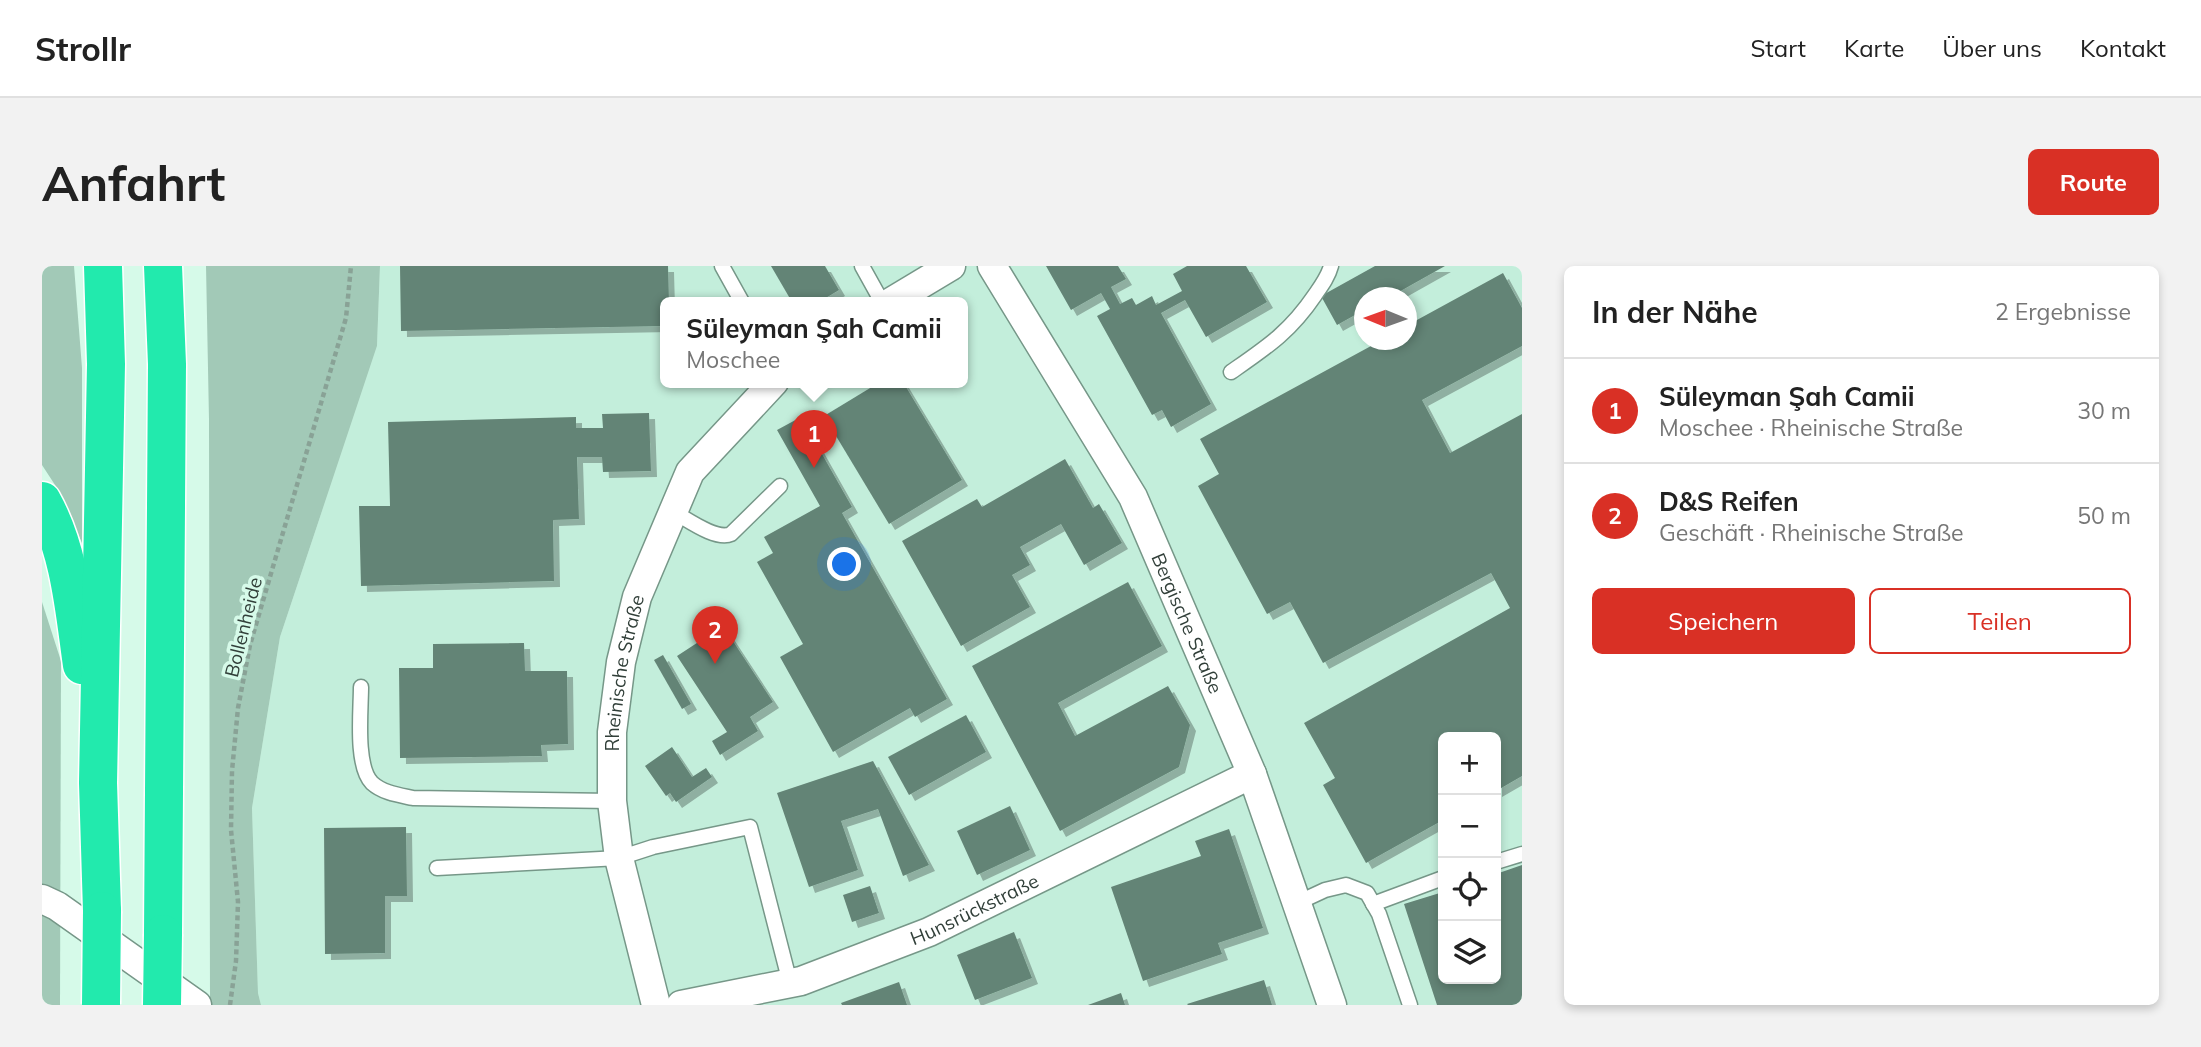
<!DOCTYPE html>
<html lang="de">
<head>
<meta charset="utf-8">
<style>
  :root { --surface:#fff; --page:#f2f2f2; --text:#222; --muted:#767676; --line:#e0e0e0; --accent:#d93025 }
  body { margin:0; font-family:Mulish,sans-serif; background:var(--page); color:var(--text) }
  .controls { position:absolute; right:21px; bottom:21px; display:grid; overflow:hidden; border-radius:10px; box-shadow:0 4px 10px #0003 }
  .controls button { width:63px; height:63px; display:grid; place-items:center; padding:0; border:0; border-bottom:2px solid var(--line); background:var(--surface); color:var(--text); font:35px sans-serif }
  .compass { position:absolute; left:1312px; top:21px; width:63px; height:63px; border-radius:50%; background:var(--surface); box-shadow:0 4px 10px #0003; rotate:271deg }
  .you { position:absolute; left:803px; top:299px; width:24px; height:24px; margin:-18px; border:5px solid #fff; border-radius:50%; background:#1a73e8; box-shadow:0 0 0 10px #1a73e833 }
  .badge { display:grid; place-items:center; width:46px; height:46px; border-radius:50%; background:var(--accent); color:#fff; font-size:23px; font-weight:700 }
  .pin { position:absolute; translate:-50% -58px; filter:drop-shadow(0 2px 4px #0008) }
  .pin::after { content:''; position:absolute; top:37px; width:24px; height:21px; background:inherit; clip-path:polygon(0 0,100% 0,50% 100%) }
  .popup { position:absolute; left:618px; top:31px; width:308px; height:91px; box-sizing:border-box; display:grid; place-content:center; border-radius:10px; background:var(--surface); filter:drop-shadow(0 2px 5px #0005); font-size:23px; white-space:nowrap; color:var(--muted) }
  .popup b { font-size:26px; color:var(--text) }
  .popup::after { content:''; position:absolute; left:50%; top:100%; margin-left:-14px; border:14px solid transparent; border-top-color:var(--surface) }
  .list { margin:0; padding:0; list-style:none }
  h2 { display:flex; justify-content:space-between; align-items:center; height:91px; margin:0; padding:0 28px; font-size:30px }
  h2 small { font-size:23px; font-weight:400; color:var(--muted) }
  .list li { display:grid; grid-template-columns:46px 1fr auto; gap:21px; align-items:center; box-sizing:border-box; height:105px; padding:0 28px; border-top:2px solid var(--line) }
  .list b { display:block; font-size:26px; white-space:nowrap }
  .list p { margin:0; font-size:23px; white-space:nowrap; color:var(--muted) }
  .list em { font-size:23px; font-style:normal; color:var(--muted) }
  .actions { display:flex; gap:14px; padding:21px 28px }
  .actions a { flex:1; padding:16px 0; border:2px solid var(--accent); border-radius:10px; text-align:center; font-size:24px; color:var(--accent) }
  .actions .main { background:var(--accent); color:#fff }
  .icon { flex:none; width:38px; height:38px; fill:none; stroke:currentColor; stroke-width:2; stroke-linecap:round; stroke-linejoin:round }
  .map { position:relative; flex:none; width:1480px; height:739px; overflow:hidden; border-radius:10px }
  header { display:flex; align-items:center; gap:42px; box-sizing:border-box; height:98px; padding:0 35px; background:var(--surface); border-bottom:2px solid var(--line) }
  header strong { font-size:33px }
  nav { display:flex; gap:38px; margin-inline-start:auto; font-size:24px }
  .intro { display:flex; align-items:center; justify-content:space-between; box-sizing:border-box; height:168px; padding:0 42px }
  h1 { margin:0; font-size:49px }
  .button { padding:18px 32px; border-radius:10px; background:var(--accent); color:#fff; font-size:24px; font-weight:700 }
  main { display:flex; gap:42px; padding:0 42px }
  aside { flex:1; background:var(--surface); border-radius:10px; box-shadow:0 4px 10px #0003 }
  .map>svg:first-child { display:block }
  .built { fill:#c3eedb; fill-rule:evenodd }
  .green { fill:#a2c9b7 }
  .building { fill:#648476; filter:url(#shadow) }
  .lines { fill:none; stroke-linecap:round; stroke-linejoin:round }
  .lane-casing { stroke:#769788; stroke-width:17 }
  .street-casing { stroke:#769788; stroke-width:31 }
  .highway-casing { stroke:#fff; stroke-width:41 }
  .path { stroke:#89a296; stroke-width:4.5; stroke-dasharray:5 3.5; stroke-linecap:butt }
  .lane { stroke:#fff; stroke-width:14 }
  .street { stroke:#fff; stroke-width:28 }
  .highway { stroke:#22eaad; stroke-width:38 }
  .highway-bridge-casing { stroke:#fff; stroke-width:41; stroke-linecap:butt }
  .highway-bridge { stroke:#22eaad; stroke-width:38 }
  .labels { text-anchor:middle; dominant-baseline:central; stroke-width:7; stroke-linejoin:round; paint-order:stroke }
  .street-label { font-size:19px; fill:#313f39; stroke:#d6fae9 }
</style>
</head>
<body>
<header>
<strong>Strollr</strong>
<nav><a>Start</a><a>Karte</a><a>Über uns</a><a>Kontakt</a></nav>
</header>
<div class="intro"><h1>Anfahrt</h1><a class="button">Route</a></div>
<main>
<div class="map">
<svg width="1480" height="739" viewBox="0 0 1480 739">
  <defs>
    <filter id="shadow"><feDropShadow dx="6" dy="6" stdDeviation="0" flood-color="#0004"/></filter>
  </defs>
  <rect width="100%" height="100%" fill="#d6fae9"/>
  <!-- built -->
  <path class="built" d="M 338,0 L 1480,0 L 1480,739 L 219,739 L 216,727 L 210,542 L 238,371 L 335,80 ZM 1322,32 L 1364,32 L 1364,74 L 1322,74 ZM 623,36 L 921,36 L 921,116 L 623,116 ZM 1401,471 L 1454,471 L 1454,713 L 1401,713 Z"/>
  <!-- green -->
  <g class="green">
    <polygon points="0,0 32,0 40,102 40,277 15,222 0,199"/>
    <polygon points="164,0 338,0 335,80 238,371 210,542 216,727 219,739 168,739 167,154"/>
    <polygon points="0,336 19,395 18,739 0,739"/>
  </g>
  <!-- building -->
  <g class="building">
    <polygon points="358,0 626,0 627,36 623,36 623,60 359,65"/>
    <polygon points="729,0 783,0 797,24 777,36 750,36"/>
    <polygon points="1004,0 1076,0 1084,13 1069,21 1078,38 1090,32 1094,39 1110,30 1114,39 1140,25 1131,8 1145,0 1204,0 1225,36 1164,71 1143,34 1119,47 1169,138 1129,161 1120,144 1110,149 1055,50 1068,43 1059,27 1029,44"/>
    <polygon points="1333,0 1403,0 1346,32 1322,32 1322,44 1295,59 1279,30"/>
    <polygon points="1461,7 1480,42 1480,80 1380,134 1408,187 1480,148 1480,510 1454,525 1454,471 1401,471 1401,554 1324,597 1281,519 1293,512 1262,457 1468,342 1449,307 1281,397 1248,336 1225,348 1156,220 1177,208 1158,173 1340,74 1364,74 1364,60"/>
    <polygon points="838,116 861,116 920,214 847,258 782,150"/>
    <polygon points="607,147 609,205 561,206 560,191 535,191 537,253 511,254 512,315 319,320 317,240 348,240 346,156 534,151 534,162 561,162 560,148"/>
    <polygon points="759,151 810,241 800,247 905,433 873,451 868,442 791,486 738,391 761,378 715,296 731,287 722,271 778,240 735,164"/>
    <polygon points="1023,193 1051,242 1057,238 1080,277 1042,299 1019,258 978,281 988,299 970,309 988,341 919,380 860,275 935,233 940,241"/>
    <polygon points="1086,316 1120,380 1016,437 1033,470 1126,420 1148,459 1137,501 1018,565 930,400"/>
    <polygon points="681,360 731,436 708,451 716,465 678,489 670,475 685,466 635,390"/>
    <polygon points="482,377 483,405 525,405 526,478 499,479 500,490 358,492 357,402 391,402 391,378"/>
    <polygon points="621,389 649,438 640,443 612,394"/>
    <polygon points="924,449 944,486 867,529 846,491"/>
    <polygon points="630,481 650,511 664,502 670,511 634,536 628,527 624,530 603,500"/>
    <polygon points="831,495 887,599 861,610 836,543 799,555 816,604 767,621 735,527"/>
    <polygon points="968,540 988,584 935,609 915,565"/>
    <polygon points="364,561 365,630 343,630 343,687 283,688 282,562"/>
    <polygon points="1187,563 1221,662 1176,677 1180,688 1101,715 1069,621 1159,590 1153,575"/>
    <polygon points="1480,599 1480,739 1395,739 1362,638 1401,626 1401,713 1454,713 1454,608"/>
    <polygon points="828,620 837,647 810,656 801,629"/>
    <polygon points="972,666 990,712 933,734 915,689"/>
    <polygon points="1222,714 1230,739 1146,739 1145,738"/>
    <polygon points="857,716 865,739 800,739 799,737"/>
    <polygon points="1079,727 1083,739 1046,739"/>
  </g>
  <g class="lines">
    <defs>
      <g id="lane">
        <polyline points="680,0 700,36"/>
        <polyline points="820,0 840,36"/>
        <path d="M 1189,106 C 1225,81 1248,66 1273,29 C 1280,19 1286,11 1289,0"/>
        <path d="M 630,245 C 645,253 674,275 689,268 L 738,220"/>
        <path d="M 319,421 C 319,444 313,500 330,517 C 341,527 357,529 371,532 L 570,535"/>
        <polyline points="1454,596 1480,588"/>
        <polyline points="395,602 577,592 611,581 708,561 748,717"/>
        <polyline points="1255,637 1283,624 1304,619 1325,627 1337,648 1368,739"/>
        <polyline points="1331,638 1401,612"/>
      </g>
      <g id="street">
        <path id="s1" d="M 950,0 L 1091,231 L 1210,508 L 1290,739"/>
        <polyline points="849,36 909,0"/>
        <polyline points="0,633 15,640 155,739"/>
        <path id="s2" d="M 614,739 L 577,592 L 570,535 L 570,466 L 579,396 L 595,331 L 648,206 L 732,116"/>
        <path id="s3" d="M 639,739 L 759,715 L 887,666 L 1210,508"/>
      </g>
      <g id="highway">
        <path d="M 0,235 C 28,285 32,343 40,399"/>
        <polyline points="60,645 56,517 64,98 61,0"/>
        <polyline points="121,668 125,98 121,0"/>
      </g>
    </defs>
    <!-- lane casing -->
    <use href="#lane" class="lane-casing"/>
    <!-- street casing -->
    <use href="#street" class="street-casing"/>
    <!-- highway casing -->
    <use href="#highway" class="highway-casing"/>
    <!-- path -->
    <polyline class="path" points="188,739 194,695 196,636 189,564 190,505 196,442 208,379 304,52 309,0"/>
    <!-- lane -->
    <use href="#lane" class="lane"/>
    <!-- street -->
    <use href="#street" class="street"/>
    <!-- highway -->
    <use href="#highway" class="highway"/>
    <defs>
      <g id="highway-bridge">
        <polyline points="59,738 60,645"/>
        <polyline points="120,739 121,668"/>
      </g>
    </defs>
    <!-- highway-bridge casing -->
    <use href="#highway-bridge" class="highway-bridge-casing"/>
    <!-- highway-bridge -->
    <use href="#highway-bridge" class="highway-bridge"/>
  </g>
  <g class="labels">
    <!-- street labels -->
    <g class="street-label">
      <text stroke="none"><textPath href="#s1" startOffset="408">Bergische Straße</textPath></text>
      <text transform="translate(201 361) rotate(-76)">Bollenheide</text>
      <text stroke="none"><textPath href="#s2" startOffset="338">Rheinische Straße</textPath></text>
      <text stroke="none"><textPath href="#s3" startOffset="310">Hunsrückstraße</textPath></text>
    </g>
  </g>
</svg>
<div class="controls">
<button>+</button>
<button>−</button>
<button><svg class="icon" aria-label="locate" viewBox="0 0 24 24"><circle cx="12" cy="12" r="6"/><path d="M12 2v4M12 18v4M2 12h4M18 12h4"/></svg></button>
<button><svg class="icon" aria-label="layers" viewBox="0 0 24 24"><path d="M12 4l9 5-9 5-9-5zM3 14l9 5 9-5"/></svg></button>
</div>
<svg class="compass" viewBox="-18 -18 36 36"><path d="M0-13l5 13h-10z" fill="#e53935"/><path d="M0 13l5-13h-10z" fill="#767676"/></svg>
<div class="you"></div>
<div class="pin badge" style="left:772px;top:202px">1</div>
<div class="popup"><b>Süleyman Şah Camii</b>Moschee</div>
<div class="pin badge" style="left:673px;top:398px">2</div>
</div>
<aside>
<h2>In der Nähe<small>2 Ergebnisse</small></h2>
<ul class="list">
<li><span class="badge">1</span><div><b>Süleyman Şah Camii</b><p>Moschee · Rheinische Straße</p></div><em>30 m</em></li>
<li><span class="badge">2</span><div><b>D&amp;S Reifen</b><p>Geschäft · Rheinische Straße</p></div><em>50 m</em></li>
</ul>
<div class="actions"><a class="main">Speichern</a><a>Teilen</a></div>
</aside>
</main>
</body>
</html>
